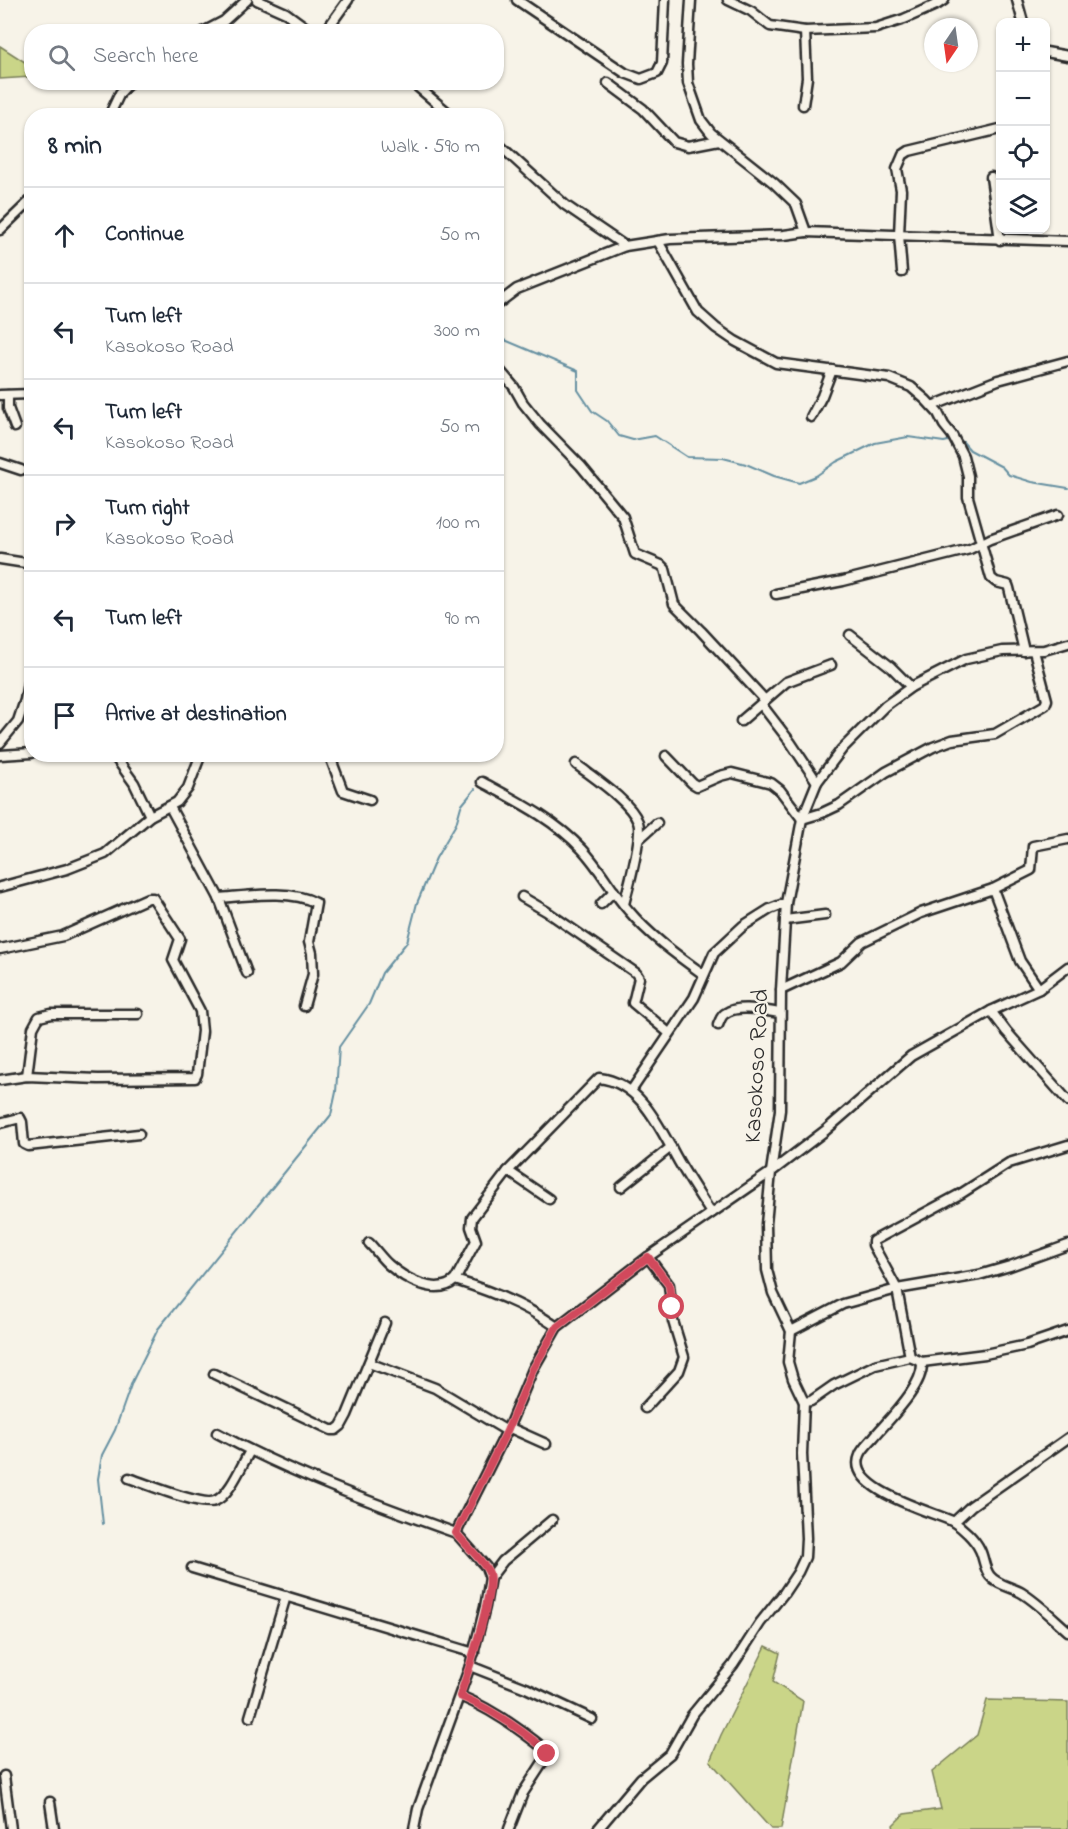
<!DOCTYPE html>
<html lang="en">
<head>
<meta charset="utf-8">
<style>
  :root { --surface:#fff; --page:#f6f6f7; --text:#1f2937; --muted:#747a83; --line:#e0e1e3 }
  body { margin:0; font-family:"Indie Flower",sans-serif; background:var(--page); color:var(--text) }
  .controls { position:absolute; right:18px; top:18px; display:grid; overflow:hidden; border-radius:12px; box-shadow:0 2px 4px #0004 }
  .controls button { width:54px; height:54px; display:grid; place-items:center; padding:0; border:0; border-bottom:2px solid var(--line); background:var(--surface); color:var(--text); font:30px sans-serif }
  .compass { position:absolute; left:924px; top:18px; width:54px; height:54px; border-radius:50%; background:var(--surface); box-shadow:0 2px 4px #0004; rotate:193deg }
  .stop { position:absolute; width:18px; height:18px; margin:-14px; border:4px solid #d1495b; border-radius:50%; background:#fff }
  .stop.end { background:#d1495b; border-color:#fff; box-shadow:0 2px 6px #0008 }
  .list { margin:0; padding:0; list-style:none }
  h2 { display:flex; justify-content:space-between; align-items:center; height:78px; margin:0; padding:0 24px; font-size:26px }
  h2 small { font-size:20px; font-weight:400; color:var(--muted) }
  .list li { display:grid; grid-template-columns:39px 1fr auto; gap:18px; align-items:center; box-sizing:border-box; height:96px; padding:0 24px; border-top:2px solid var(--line) }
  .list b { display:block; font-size:22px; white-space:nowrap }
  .list p { margin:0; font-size:20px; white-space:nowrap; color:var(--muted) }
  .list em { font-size:20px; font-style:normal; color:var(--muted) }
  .icon { flex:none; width:33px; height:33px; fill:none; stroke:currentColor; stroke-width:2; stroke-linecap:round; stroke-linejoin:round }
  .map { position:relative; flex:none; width:1068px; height:1829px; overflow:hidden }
  .search { position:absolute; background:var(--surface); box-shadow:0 2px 4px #0004; left:24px; top:24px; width:480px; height:66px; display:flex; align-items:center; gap:15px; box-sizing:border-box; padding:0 21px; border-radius:24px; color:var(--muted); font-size:22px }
  .panel { position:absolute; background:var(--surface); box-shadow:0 2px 4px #0004; left:24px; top:108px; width:480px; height:654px; border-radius:24px }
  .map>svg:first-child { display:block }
  .green { fill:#cad588; stroke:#7a805a; stroke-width:1.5 }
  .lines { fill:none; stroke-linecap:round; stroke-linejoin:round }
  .stream { stroke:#6690a1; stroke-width:2 }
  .minor-casing { stroke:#2b2b2b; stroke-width:13 }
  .minor { stroke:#f7f3e8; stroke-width:8 }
  .route { stroke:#d1495b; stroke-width:8 }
  .labels { text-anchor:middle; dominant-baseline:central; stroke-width:4.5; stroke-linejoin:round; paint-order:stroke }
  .street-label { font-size:24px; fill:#2b2b2b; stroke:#f7f3e8 }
</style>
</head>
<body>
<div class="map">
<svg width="1068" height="1829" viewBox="0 0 1068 1829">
  <rect width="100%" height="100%" fill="#f7f3e8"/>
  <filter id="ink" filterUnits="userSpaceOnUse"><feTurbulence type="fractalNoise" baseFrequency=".0167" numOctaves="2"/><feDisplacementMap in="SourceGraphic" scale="12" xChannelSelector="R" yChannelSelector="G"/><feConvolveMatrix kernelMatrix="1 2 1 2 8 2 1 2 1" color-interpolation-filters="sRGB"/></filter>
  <g filter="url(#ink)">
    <!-- green -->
    <g class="green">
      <polygon points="0,46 31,66 31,77 0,79"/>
      <polygon points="766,1646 780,1653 773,1682 803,1701 781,1829 771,1829 710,1761 721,1735"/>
      <polygon points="987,1700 1068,1702 1068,1829 894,1829 893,1825 904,1814 941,1809 932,1772 977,1735"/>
    </g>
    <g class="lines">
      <!-- stream -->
      <g class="stream">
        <polyline points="496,339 500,338 578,371 578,390 592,411 607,421 619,436 633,440 655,436 687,457 723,458 746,464 774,476 799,483 816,476 836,462 875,443 908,437 944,442 952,440"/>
        <polyline points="957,439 963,442 970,450 1002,467 1009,475 1032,482 1068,488"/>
        <polyline points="103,1524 98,1479 102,1455 115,1430 132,1382 158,1329 331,1115 336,1092 339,1047 369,1004 382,973 407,942 417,903 436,858 456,824 461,806 475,789"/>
      </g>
      <defs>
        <g id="minor">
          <polyline points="257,0 286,13 312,32"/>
          <polyline points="517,0 625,73 641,79 657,73 662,63 665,0"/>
          <polyline points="728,0 751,11 770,26 805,31 876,28 904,19 938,4 944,0"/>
          <polyline points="1017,0 1023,22"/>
          <polyline points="203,32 224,21 247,0"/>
          <polyline points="325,32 348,0"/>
          <polyline points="1046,52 1068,56"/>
          <polyline points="412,82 452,116"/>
          <polyline points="608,83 643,109 674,142 688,146 719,140"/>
          <polyline points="803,105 807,78 805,31"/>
          <polyline points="109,116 120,93 130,82"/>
          <polyline points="496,142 565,205 625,246"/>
          <polyline points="991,177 1000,240"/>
          <polyline points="0,230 32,199"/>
          <polyline points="806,232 1068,241"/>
          <polyline points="658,241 698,312 716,328 735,341 776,363 889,378 911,387 926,400 938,413 944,425 952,435 963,456 968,476 968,497 991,578 996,582 1008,585 1009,588 1024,651"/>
          <polyline points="902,272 899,235 901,190 897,169 903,155 909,151 1000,129"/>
          <polyline points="496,305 517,289 625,246 670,239 784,235 806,232 796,204 774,183 711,133 701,120 688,83 687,64 691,0"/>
          <polyline points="496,366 514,387 523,403 540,424 581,466 623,517 635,554 661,565 665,569 674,604 701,631 765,700"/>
          <polyline points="0,395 32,394"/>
          <polyline points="8,395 8,408 15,427"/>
          <polyline points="932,406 998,380 1068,361"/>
          <polyline points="811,417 822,396 832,370"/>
          <polyline points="0,463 21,470"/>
          <polyline points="0,559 32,564"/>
          <polyline points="776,594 843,581 970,549 990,539 1058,515"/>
          <polyline points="850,635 891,667 911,687"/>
          <polyline points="761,704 791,743 817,782"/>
          <polyline points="741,721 786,682 831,665"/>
          <polyline points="0,743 18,721 25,700 31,667"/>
          <polyline points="113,754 134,783 150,816"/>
          <polyline points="329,754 343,791 370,800"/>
          <polyline points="0,755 32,753"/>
          <polyline points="666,756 692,783 697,786 720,776 732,773 771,783 780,790 802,819 822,813 839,805 886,772 933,747 952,740 995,734 1045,705 1047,700 1034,651"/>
          <path d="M 576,764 C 594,778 630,801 638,822 C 643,835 628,889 624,904"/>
          <path d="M 482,782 C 517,801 555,820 582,849 C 600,868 612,892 629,911 C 650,936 677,955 703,974"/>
          <polyline points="170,807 219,898 247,973"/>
          <polyline points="639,839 657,823"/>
          <polyline points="0,887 67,869 105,854 150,816 177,802 188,788 201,754"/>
          <polyline points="522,897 546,911 636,973 639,978 633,1003 669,1033"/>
          <path d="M 219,898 C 247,896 291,889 316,903 L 309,942 L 312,953 L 313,974 L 304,1006"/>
          <polyline points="601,904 614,891"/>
          <polyline points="785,920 825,915"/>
          <polyline points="0,949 63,936 148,898 153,898 180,939 173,960 200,1011 202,1031 197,1074 195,1078 98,1079 27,1076 0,1080"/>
          <polyline points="1039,989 1020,961 993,889 1031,870 1033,846 1068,839"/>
          <polyline points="781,990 841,962 862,942 921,913 993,889"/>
          <polyline points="991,1011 1006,1031 1068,1101"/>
          <path d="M 718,1025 C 720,1021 721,1015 726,1013 C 739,1004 765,1011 780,1013"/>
          <polyline points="27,1076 33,1028 39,1017 51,1014 138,1014"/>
          <polyline points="631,1091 694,998 714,953 743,926 770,909 786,903"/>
          <polyline points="0,1123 20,1118 22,1122 24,1144 28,1146 139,1134"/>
          <polyline points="508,1171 549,1199"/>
          <polyline points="621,1187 671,1147"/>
          <path d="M 369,1243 C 376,1250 382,1259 389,1265 C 405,1279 437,1297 455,1280 C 491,1291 526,1305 557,1327"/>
          <path d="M 455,1280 L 476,1241 L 471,1227 L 472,1218 L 508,1171 L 599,1078 C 642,1083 660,1129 679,1162 C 689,1179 700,1196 711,1213"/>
          <polyline points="791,1331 843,1304 897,1289 979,1275 1010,1266 1068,1245"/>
          <polyline points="910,1357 897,1289 873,1245 873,1241 962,1193 1009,1163 1068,1145"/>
          <path d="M 922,1362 C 924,1386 889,1419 874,1437 C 869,1443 862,1449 860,1455 C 845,1489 930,1511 952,1521 C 962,1527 975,1539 980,1550 C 984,1558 984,1569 990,1576 C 997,1585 1012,1587 1022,1593 C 1038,1603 1053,1618 1068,1631"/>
          <polyline points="369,1363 435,1388 507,1431"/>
          <polyline points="214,1374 331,1430 336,1430 341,1426 347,1415 385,1323"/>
          <polyline points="804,1402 811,1401 834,1385 875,1365 910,1357 922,1362 985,1354 1027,1345 1068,1331"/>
          <polyline points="645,1408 679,1371 684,1357 673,1321 669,1285 648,1257"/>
          <polyline points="508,1427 546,1444"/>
          <path d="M 217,1433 C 293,1474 375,1504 456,1533"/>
          <path d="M 129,1478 C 144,1483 202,1507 215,1501 C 230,1495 242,1464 250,1451"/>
          <polyline points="954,1522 971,1506 1068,1438"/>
          <polyline points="192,1568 474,1653"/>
          <polyline points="490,1578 503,1561 552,1520"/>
          <polyline points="470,1666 526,1688 592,1719"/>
          <path d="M 460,1696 C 492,1709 520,1729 547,1751 L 547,1756 L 523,1793 L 509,1829"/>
          <polyline points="250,1717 286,1596"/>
          <polyline points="4,1776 11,1829"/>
          <polyline points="50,1802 54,1829"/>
          <polyline points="414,1829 418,1809 470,1666 485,1607 490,1578 486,1567 456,1533 507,1431 533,1369 557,1327 648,1257 771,1172 780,1110 781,990 786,903 802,819 817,782 842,749 885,706 911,687 966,659 1002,651 1044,650 1068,643"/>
          <polyline points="598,1829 641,1778 670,1754 692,1715 733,1665 760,1623 784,1593 798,1572 805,1557 806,1538 802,1454 804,1402 793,1379 788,1362 791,1331 773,1293 767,1270 766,1224 771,1172 826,1130 911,1056 991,1011 1039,989 1068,967"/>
        </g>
      </defs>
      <!-- minor casing -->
      <use href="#minor" class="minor-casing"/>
      <!-- minor -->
      <use href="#minor" class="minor"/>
    </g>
  </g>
  <g class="lines" filter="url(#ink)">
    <!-- route -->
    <path class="route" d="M 547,1754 L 547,1751 C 520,1729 492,1709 460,1696 C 467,1675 495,1590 489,1573 C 485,1563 464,1543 456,1533 L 507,1431 L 533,1369 L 557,1327 L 648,1257 L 669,1285 L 672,1307"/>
  </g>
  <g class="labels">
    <!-- street labels -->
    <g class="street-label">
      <text transform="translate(758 1066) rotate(-87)">Kasokoso Road</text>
    </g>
  </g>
</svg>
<div class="controls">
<button>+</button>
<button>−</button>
<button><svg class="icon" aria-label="locate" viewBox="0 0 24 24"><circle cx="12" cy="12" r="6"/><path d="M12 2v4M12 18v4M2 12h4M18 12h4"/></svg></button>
<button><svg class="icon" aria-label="layers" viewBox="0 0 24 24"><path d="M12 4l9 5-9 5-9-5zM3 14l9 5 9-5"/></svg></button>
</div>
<svg class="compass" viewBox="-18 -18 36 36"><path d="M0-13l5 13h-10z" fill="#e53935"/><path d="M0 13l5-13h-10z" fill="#747a83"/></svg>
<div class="stop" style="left:672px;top:1307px"></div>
<div class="stop end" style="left:547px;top:1754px"></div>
<div class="search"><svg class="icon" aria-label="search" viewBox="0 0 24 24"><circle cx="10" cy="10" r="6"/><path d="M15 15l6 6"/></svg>Search here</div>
<section class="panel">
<h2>8 min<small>Walk · 590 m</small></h2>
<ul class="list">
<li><svg class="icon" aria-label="ahead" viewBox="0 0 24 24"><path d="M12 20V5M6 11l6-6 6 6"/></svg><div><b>Continue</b></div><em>50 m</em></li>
<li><svg class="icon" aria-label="left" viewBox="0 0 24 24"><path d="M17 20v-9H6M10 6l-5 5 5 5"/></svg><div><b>Turn left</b><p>Kasokoso Road</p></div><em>300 m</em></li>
<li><svg class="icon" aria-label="left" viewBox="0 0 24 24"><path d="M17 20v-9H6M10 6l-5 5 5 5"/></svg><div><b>Turn left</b><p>Kasokoso Road</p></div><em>50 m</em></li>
<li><svg class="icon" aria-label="right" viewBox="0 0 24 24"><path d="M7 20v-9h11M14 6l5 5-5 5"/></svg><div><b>Turn right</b><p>Kasokoso Road</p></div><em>100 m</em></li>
<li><svg class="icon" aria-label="left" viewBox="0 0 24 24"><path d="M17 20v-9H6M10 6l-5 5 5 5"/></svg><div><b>Turn left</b></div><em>90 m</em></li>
<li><svg class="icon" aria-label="arrive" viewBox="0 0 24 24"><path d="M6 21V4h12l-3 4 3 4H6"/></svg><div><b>Arrive at destination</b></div></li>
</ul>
</section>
</div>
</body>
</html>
